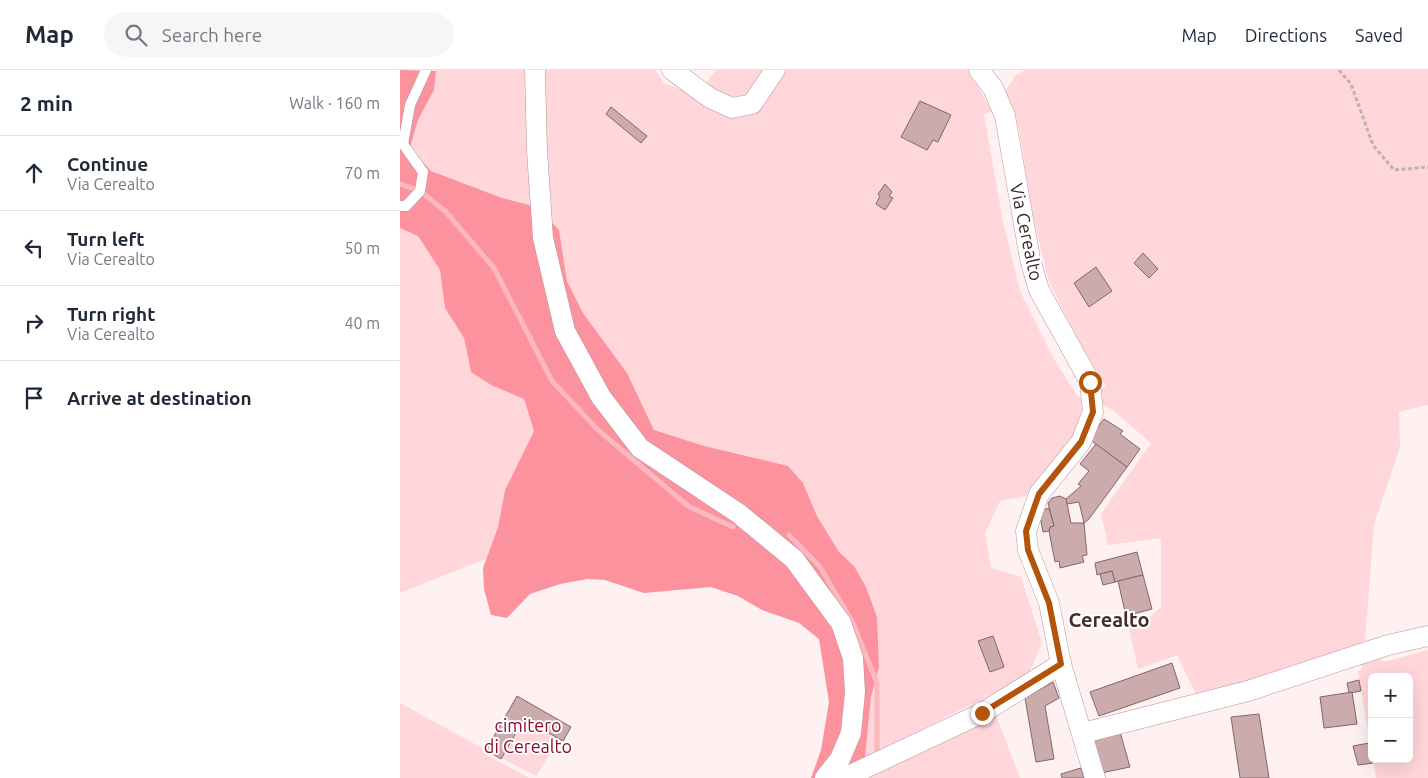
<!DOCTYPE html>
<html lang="en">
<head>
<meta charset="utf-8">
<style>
  :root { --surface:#fff; --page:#f6f6f7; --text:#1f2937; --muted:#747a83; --line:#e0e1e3 }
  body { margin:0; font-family:Ubuntu,sans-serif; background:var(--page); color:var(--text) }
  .controls { position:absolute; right:15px; bottom:15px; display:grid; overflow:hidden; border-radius:8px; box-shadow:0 5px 20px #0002 }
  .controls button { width:45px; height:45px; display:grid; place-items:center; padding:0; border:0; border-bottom:1px solid var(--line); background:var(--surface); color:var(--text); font:25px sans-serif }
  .stop { position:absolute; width:15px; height:15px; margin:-11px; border:4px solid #b45309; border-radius:50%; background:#fff }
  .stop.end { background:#b45309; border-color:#fff; box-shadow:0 1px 5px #0008 }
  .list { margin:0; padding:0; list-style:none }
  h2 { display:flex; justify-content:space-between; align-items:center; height:65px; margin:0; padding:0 20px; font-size:21px }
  h2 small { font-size:16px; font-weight:400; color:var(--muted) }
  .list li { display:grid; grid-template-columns:32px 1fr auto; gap:15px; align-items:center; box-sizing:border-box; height:75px; padding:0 20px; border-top:1px solid var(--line) }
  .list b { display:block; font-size:19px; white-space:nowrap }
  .list p { margin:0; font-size:16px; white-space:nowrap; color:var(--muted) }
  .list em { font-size:16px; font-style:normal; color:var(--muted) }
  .icon { flex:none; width:28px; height:28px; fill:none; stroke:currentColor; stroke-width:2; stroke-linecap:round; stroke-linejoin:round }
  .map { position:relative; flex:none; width:1028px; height:708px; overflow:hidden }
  header { display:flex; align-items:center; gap:30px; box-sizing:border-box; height:70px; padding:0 25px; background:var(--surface); border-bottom:1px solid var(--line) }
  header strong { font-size:24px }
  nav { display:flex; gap:28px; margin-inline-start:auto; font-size:18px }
  .search { width:350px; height:45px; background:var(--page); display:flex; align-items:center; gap:12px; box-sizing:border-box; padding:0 18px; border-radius:28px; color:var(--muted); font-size:19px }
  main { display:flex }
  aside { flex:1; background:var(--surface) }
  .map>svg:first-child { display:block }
  .green { fill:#ffd6da; fill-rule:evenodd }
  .forest { fill:#fd929f }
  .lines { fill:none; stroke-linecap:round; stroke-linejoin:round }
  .stream { stroke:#fbb8bf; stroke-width:5 }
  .building { fill:#ccabad; stroke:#846668 }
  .service-casing { stroke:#b79699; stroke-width:11 }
  .minor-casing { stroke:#b79699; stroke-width:21 }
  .path { stroke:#bfb1b2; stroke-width:3; stroke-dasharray:4 2.5; stroke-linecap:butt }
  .service { stroke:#fff; stroke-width:10 }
  .minor { stroke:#fff; stroke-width:20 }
  .route { stroke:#b45309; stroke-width:6 }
  .labels { text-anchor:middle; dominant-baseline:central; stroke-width:4; stroke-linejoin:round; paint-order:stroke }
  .street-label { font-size:18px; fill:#37292a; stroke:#fff }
  .park-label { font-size:18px; fill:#8d0b33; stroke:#fff }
  .quarter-label { font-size:20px; font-weight:bold; fill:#462c2f; stroke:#fff }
</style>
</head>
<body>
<header>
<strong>Map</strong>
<div class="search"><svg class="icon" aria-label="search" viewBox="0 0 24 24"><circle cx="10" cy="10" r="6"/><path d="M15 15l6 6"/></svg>Search here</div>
<nav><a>Map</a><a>Directions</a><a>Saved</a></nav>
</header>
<main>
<aside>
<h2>2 min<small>Walk · 160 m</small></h2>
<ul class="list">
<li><svg class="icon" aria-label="ahead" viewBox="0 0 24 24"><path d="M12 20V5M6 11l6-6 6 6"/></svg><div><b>Continue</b><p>Via Cerealto</p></div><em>70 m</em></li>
<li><svg class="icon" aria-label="left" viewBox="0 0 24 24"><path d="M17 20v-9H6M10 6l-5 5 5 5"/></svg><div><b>Turn left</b><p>Via Cerealto</p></div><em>50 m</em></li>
<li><svg class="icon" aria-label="right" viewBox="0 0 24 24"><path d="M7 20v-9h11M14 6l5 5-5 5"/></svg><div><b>Turn right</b><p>Via Cerealto</p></div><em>40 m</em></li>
<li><svg class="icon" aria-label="arrive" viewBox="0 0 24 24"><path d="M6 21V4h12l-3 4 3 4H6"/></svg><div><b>Arrive at destination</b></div></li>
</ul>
</aside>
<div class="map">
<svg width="1028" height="708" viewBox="0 0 1028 708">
  <rect width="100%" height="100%" fill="#fff0f1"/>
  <!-- green -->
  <g class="green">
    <path d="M 34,0 L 255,0 L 264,13 L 297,25 L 316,0 L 568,0 L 592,41 L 616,5 L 625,0 L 1028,0 L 1028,335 L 999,342 L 1000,377 L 974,454 L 965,571 L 958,575 L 984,592 L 1028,580 L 1028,708 L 976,708 L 973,689 L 1009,689 L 1009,607 L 972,607 L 972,685 L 958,601 L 962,600 L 958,575 L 799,630 L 777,585 L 738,599 L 728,553 L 752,545 L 761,537 L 761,468 L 708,475 L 701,444 L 751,373 L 713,340 L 689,329 L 671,368 L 656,392 L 625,426 L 600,431 L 585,463 L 591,498 L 621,507 L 642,573 L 629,603 L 588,626 L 465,688 L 471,627 L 479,597 L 477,547 L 466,517 L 454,496 L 439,482 L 417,446 L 403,413 L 254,360 L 227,303 L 183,243 L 167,211 L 159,160 L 137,137 L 102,128 L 31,101 L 10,78 L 18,50 L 34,20 L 36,1 ZM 612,34 L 619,59 L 632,141 L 649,212 L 680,273 L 706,316 L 689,328 L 677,326 L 653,287 L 620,221 L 602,147 L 584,44 Z"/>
    <polygon points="0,158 18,166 40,200 45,238 64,268 71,302 91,315 124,329 134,361 105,420 98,457 86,489 0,523"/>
    <polygon points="117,626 171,657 163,671 159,670 136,706 86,680"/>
    <polygon points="0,633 84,679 83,683 129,708 0,708"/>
    <polygon points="595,643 620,708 463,708"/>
  </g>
  <!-- forest -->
  <polygon class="forest" points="0,0 36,1 34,20 18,50 10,78 31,101 102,128 137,137 159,160 167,211 183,243 227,303 254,360 304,376 388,396 403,413 417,446 439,482 454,496 466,517 477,547 479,597 471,627 465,688 424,708 411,708 421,680 429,632 419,569 399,553 362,540 338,526 311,517 244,523 205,510 187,509 160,514 130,524 107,548 91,545 84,519 83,498 98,457 105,420 134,361 124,329 91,315 71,302 64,268 45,238 40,200 18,166 0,158"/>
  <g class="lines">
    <!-- stream -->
    <g class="stream">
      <polyline points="0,114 20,121 45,141 94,198 152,311 197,359 288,436 333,457"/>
      <polyline points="389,465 420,497 453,553 477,613 477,683"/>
    </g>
  </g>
  <!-- building -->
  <g class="building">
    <polygon points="520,31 551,45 538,72 533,70 527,80 501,67"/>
    <polygon points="211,37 247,66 241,73 206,44"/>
    <polygon points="485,114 492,122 489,126 493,128 485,140 476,134 480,126 478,124"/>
    <polygon points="743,183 758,199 749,208 734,193"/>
    <polygon points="696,197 712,221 689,237 674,213"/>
    <polygon points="704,349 723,361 720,364 740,379 727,397 689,369"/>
    <polygon points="696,374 727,397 689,449 684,453 679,432 667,434 666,429 681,416 678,414 689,401 680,394"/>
    <polygon points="660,426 666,429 671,453 684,453 687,485 682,486 684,492 660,498 659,491 655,492 649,461 650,457 654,456 648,433 652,428"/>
    <polygon points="649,438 654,456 650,457 649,461 643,462 639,441"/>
    <polygon points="737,482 743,505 715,512 712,501 697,505 695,493"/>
    <polygon points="712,501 715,512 703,515 700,504"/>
    <polygon points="743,505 752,539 726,546 718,511"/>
    <polygon points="593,566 604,597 590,602 578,571"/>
    <polygon points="772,593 780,618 699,646 690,622"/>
    <polygon points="959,610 961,621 949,623 947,613"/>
    <polygon points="653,612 659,628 645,636 654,689 636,692 625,628"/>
    <polygon points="952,622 957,654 924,658 920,627"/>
    <polygon points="117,626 171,657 163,671 124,649 101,689 86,680"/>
    <polygon points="859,644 869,708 840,708 831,647"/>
    <polygon points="720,662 730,697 701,703 692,669"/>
    <polygon points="969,673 973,693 958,695 953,676"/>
    <polygon points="681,698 684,708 662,708 661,704"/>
  </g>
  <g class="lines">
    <defs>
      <polyline id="service" points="0,136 6,136 20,121 23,102 3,74 10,35 26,0"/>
      <g id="minor">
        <polyline points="135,0 137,81 143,168 165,261 201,327 240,378 338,443 394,489 441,553 453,588 455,622 451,663 440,689 425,708"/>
        <polyline points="272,0 310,28 332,38 352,34 375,0"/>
        <polyline points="579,0 593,18 605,46 630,189 639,220 690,312 693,342 681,372 639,424 626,461 628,480 649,533 661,594 695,708"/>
        <polyline points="683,663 848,621 988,575 1028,566"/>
        <polyline points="444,708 582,643 661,594"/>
      </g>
    </defs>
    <!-- service casing -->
    <use href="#service" class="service-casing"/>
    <!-- minor casing -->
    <use href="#minor" class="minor-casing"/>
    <!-- path -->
    <polyline class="path" points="939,0 951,14 973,75 994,100 1028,97"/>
    <!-- service -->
    <use href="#service" class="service"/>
    <!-- minor -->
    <use href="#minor" class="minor"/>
  </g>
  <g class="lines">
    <!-- route -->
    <polyline class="route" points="582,643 661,594 649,533 628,480 626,461 639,424 681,372 693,342 690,312"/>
  </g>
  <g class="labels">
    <!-- street labels -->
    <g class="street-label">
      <text transform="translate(627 162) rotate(78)">Via Cerealto</text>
    </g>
    <!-- park labels -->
    <g class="park-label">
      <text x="128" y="655">cimitero<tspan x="128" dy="21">di Cerealto</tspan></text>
    </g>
    <!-- quarter labels -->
    <g class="quarter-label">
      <text x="709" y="549">Cerealto</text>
    </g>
  </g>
</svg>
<div class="controls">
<button>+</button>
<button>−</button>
</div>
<div class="stop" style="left:690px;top:312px"></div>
<div class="stop end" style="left:582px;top:643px"></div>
</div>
</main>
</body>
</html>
